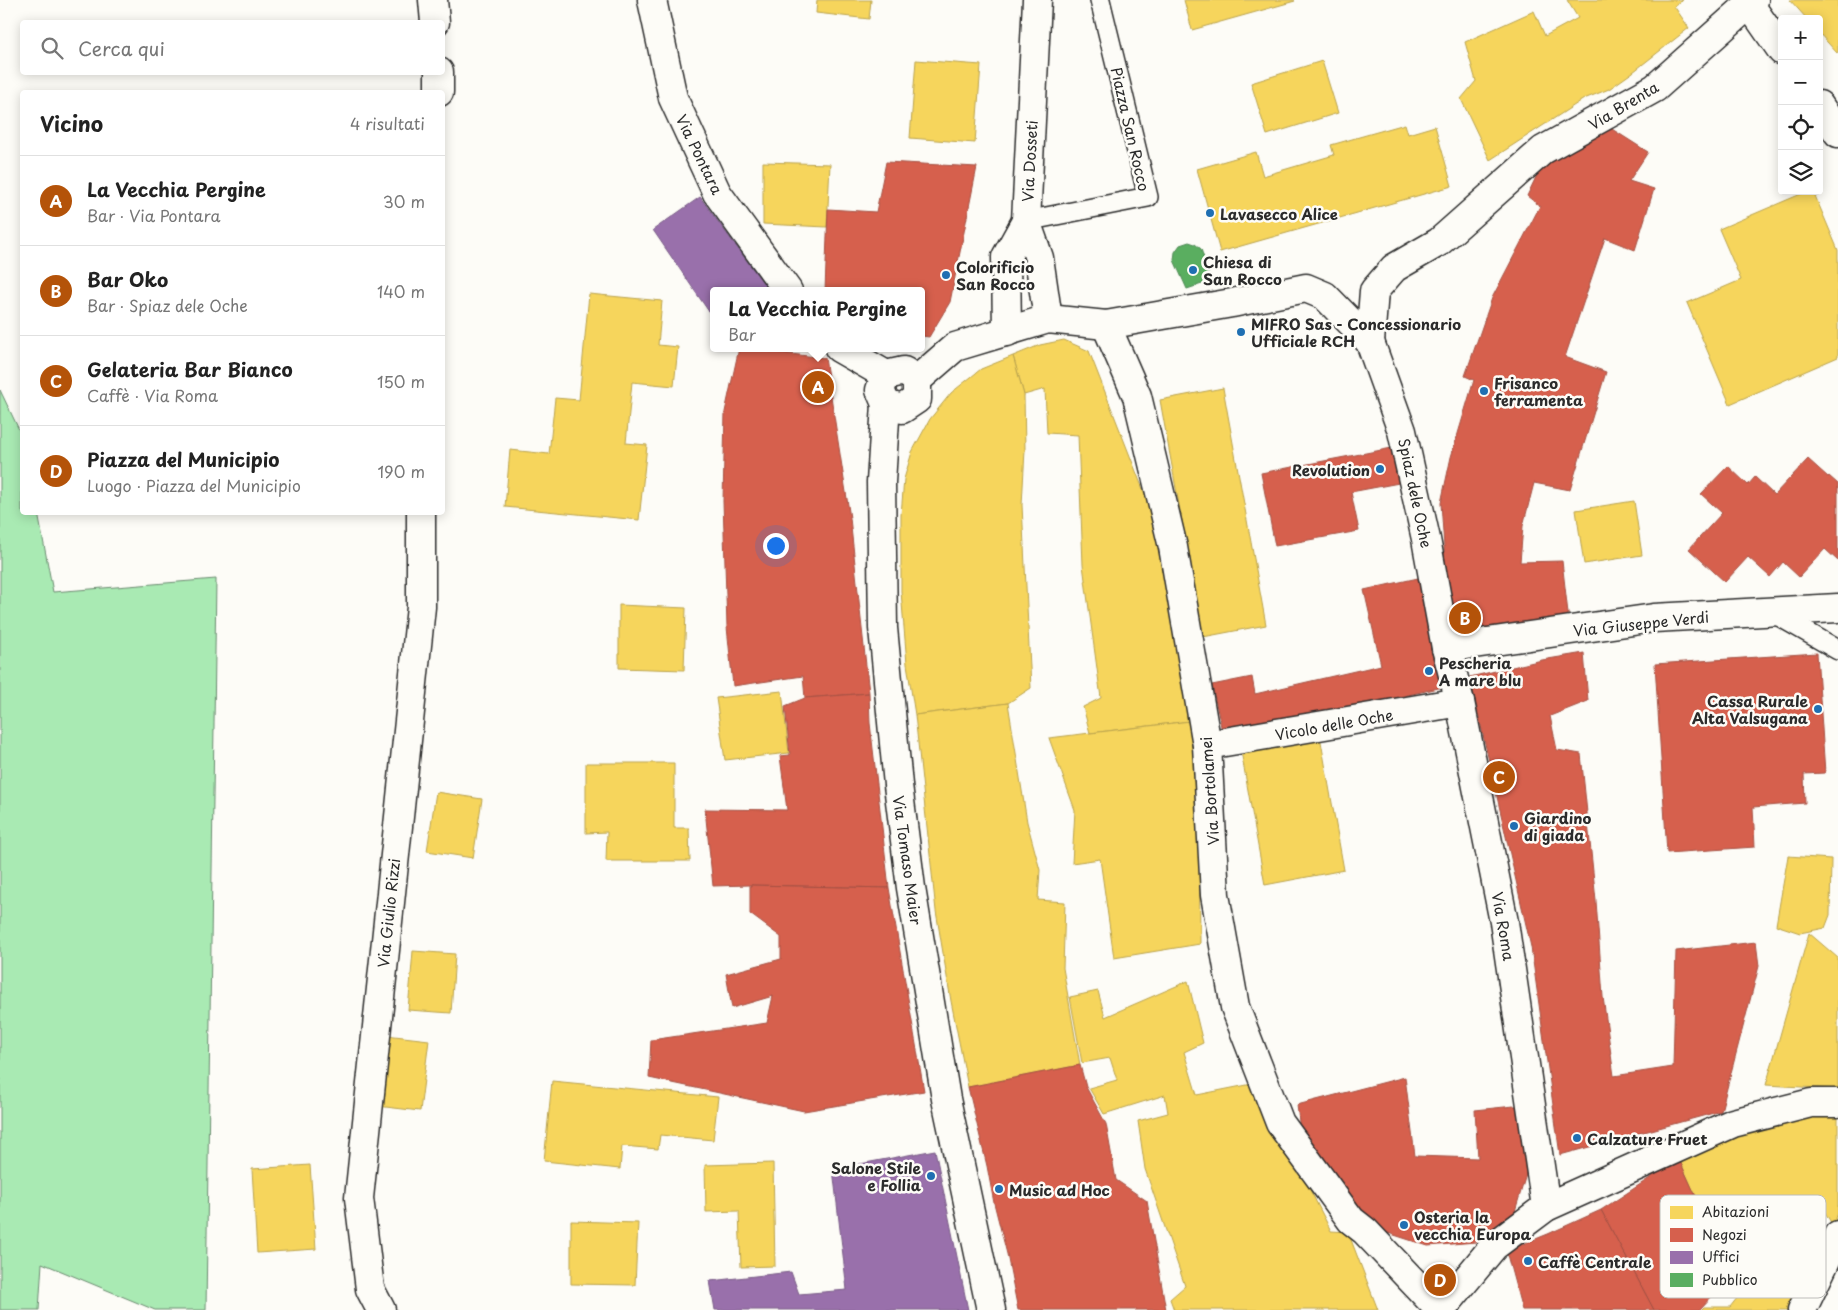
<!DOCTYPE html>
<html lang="it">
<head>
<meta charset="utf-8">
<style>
  :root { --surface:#fff; --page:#f2f2f2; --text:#222; --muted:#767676; --line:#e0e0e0; --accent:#b45309 }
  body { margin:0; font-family:"Playpen Sans",sans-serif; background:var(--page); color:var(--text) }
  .controls { position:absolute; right:15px; top:15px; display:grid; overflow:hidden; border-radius:5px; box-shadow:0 2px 12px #0003 }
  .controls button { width:45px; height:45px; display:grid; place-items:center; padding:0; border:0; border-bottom:1px solid var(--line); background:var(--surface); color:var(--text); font:25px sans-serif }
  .you { position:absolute; left:775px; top:545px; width:18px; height:18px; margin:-12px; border:4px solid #fff; border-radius:50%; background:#1a73e8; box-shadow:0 0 0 8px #1a73e833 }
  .badge { display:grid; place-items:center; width:32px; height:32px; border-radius:50%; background:var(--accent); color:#fff; font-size:16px; font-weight:700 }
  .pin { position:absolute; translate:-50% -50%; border:2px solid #fff; box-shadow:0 1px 5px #0006 }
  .popup { position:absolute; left:710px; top:287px; width:215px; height:65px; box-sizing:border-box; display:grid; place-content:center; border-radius:5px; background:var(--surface); filter:drop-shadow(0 1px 4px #0005); font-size:16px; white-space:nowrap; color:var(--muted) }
  .popup b { font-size:19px; color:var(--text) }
  .popup::after { content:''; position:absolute; left:50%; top:100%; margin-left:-10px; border:10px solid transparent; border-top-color:var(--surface) }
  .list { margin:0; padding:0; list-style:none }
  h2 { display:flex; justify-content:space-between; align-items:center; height:65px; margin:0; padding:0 20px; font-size:21px }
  h2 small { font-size:16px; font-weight:400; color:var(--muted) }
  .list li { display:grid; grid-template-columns:32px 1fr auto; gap:15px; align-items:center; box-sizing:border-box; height:90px; padding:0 20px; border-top:1px solid var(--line) }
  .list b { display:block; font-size:19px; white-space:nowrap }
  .list p { margin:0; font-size:16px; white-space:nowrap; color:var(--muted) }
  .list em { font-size:16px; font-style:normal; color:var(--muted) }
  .icon { flex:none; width:28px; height:28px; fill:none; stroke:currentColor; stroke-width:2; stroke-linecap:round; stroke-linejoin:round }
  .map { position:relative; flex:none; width:1838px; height:1310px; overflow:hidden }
  .search { position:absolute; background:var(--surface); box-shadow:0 2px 12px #0003; left:20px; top:20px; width:425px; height:55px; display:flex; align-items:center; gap:12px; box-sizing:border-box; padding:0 18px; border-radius:5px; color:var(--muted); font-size:19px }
  .panel { position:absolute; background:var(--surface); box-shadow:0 2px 12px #0003; left:20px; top:90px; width:425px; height:425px; border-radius:5px }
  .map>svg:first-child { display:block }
  .green { fill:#a9eab3; stroke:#6a8a6f }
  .homes { fill:#f6d55c; stroke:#b9a24d }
  .shops { fill:#d6604d; stroke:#a35043 }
  .offices { fill:#9970ab; stroke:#785b85 }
  .public { fill:#5aae61; stroke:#4c8751 }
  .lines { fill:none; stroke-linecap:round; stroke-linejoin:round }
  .lane-casing { stroke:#2b2b2b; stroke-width:22 }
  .street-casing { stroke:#2b2b2b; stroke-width:31 }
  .lane { stroke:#fdfcf7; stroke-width:19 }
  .street { stroke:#fdfcf7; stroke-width:28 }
  .poi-dot { fill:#1f6fb2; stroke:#fdfcf7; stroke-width:2 }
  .labels { text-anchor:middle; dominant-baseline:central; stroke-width:5; stroke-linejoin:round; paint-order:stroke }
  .street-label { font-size:15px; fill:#2b2b2b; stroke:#fdfcf7 }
  .poi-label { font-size:15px; font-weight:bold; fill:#2b2b2b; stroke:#fdfcf7; text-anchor:start }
  .key { fill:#fdfcf7; stroke:#bebdba; stroke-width:1 }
  .key-label { font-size:14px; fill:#2b2b2b }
</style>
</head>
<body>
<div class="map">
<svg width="1838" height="1310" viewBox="0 0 1838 1310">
  <rect width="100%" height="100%" fill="#fdfcf7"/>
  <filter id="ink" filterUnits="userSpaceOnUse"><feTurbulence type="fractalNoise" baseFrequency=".02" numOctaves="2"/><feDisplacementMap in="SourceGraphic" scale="10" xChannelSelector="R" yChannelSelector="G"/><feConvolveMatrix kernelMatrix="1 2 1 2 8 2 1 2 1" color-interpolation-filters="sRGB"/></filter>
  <g filter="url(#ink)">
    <!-- green -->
    <polygon class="green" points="0,390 22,436 22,512 38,513 53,592 216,579 206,1310 155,1310 42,1263 39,1310 0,1310"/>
    <!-- homes -->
    <g class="homes">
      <polygon points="817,0 871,0 869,19 816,13"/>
      <polygon points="1184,0 1294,0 1295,1 1192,30"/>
      <polygon points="1567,0 1683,0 1674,6 1689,28 1633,72 1609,89 1584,99 1490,160 1461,99 1476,81 1465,42 1534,11 1545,36 1578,18"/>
      <polygon points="1790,0 1838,0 1838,52 1837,53 1819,33 1819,19 1807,19"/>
      <polygon points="916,60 981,65 975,143 910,138"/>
      <polygon points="1322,61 1338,113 1267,135 1251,83"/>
      <polygon points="1405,124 1408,134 1435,126 1452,186 1220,252 1197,169 1256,152 1263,176 1334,155 1331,145"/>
      <polygon points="763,162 830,164 827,227 763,224"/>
      <polygon points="1808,191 1813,191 1838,250 1838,357 1730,404 1687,303 1741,280 1719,229"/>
      <polygon points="589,294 662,301 658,345 678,347 674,386 632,382 626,443 647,445 639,520 505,507 510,450 549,454 555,398 579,400"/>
      <polygon points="1064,340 1089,351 1162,538 1190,721 1090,733 1083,707 1101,698 1083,565 1078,435 1047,433 1045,389 1024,395 1013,356 1040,345"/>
      <polygon points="1013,356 1024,395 1025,450 1022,505 1031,688 1008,703 915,715 907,664 901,591 901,515 904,479 912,452 930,419 951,393 981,369"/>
      <polygon points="1223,388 1266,625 1203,637 1160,400"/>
      <polygon points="1634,501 1642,555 1584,564 1576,510"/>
      <polygon points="619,605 686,608 684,670 619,668"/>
      <polygon points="782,691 789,753 725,760 716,698"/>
      <polygon points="1008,703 1027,822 1040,870 1038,900 1065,902 1063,968 1080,1065 968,1087 951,1001 936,911 915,715"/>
      <polygon points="1190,721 1199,815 1200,944 1114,958 1100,859 1072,863 1075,810 1049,738"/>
      <polygon points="1320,736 1344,870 1265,885 1241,751"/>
      <polygon points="586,763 674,763 674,828 689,828 690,861 606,861 607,832 586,833"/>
      <polygon points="436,792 482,799 473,858 427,851"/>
      <polygon points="1788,856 1831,859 1830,915 1825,928 1800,933 1776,925"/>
      <polygon points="1809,933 1838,958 1838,1089 1766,1085"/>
      <polygon points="413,951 455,954 451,1013 408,1010"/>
      <polygon points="1188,981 1203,1043 1184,1052 1197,1095 1252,1084 1301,1172 1331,1231 1348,1232 1378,1310 1174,1310 1170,1299 1185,1286 1145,1169 1138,1121 1168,1113 1165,1095 1104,1114 1089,1088 1117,1080 1110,1058 1082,1063 1070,997 1098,991 1105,1017"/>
      <polygon points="386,1035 429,1040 420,1111 377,1106"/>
      <polygon points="552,1081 718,1097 713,1140 660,1135 658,1149 622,1146 620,1169 544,1161"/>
      <polygon points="1819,1112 1838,1115 1838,1213 1833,1226 1819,1202 1733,1243 1703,1212 1679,1159 1750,1130"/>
      <polygon points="773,1163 775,1266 741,1267 739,1211 706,1212 705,1165"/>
      <polygon points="310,1165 316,1249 257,1253 252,1169"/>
      <polygon points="571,1221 638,1223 635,1285 571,1284"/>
      <polygon points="1772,1254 1805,1276 1788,1310 1701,1310 1704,1307 1730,1307"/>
    </g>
    <!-- shops -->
    <g class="shops">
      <polygon points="1604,124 1648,152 1629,181 1654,189 1635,250 1605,238 1565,357 1606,372 1570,490 1534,483 1523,526 1520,562 1562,561 1569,622 1496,626 1453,630 1445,561 1441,503 1451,457 1474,380 1465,376 1492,298 1540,206 1527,196 1537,175 1558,148"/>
      <polygon points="886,162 977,167 950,302 929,337 922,336 922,291 825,291 828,209 876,212"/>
      <polygon points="739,348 825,358 850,518 869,693 805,698 803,676 733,686 727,627 723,501 725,412"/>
      <polygon points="1392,448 1399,483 1351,492 1359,531 1275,546 1261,473"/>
      <polygon points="1808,459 1828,477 1829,476 1838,484 1838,561 1825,549 1799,577 1783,562 1770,577 1748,557 1725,582 1689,549 1722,513 1701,494 1728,466 1748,485 1755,477 1774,495"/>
      <polygon points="1418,578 1443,687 1263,728 1222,731 1212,685 1252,677 1255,694 1381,665 1364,590"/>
      <polygon points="1584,653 1588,701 1550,716 1557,750 1581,754 1596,901 1603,997 1614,1076 1673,1067 1676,951 1756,942 1759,966 1721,1111 1560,1155 1531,947 1470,677 1542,660"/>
      <polygon points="1817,653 1825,773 1804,774 1805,803 1753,807 1755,847 1667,853 1655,664"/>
      <polygon points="869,693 870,723 889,888 750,885 713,886 705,809 787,810 780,756 790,755 785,706 805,698"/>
      <polygon points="750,885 889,888 924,1091 804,1111 649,1078 651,1040 767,1023 773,996 732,1008 726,974 781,959 781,937 750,914"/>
      <polygon points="1080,1065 1086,1087 1106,1124 1116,1180 1147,1201 1166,1310 1018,1310 1007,1254 994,1203 987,1166 968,1087"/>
      <polygon points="1405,1077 1415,1156 1478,1158 1475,1110 1524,1105 1527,1171 1513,1218 1476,1242 1428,1246 1385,1232 1346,1198 1300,1130 1297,1105"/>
      <polygon points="1679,1159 1703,1212 1748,1258 1699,1310 1654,1310 1601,1210"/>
      <polygon points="1601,1210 1654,1310 1522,1310 1506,1251 1548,1234"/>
    </g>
    <!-- offices -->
    <g class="offices">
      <polygon points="700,197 769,291 714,291 714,319 653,230"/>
      <polygon points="935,1150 968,1310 715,1310 710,1281 791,1272 799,1294 847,1290 833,1169"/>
    </g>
    <!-- public -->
    <polygon class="public" points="1189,242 1195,244 1201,249 1211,281 1187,289 1174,260 1175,252 1180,245"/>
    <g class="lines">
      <defs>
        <g id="lane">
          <polyline points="1026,221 1148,197 1100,0"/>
          <polyline points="1772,612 1838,650"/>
        </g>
        <g id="street">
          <polyline points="433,0 435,22"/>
          <polyline points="652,0 673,98 717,193 788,291"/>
          <polyline points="1037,0 1026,221 1039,258 1048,319"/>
          <polyline points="1750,5 1782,51"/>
          <polyline points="439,72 439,92"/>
          <polyline points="1819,105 1838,133"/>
          <polyline points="1106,325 1137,396 1173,547 1207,745 1215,895 1235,1007 1280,1123 1351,1220 1365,1231 1440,1310"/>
          <polyline points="1007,332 1006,257 1026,221"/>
          <polyline points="1370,342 1374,291 1394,268 1439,242 1543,150 1655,88 1754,0"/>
          <polyline points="839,348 886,375"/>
          <polygon points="904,371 917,380 917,399 902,409 886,404 880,390 886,375"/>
          <polyline points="917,380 955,347 1048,319 1106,325 1232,303 1306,288 1325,296 1370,342 1402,431 1426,539 1446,648 1460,702 1504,922 1546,1207"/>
          <polyline points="886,404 881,482 883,628 898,785 911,888 946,1099 991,1310"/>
          <polyline points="1446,648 1654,618 1838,608"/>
          <polyline points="1207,745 1460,702"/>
          <polyline points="381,1310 370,1289 359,1198 421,607 421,512"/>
          <polyline points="1441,1310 1494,1246 1546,1207 1733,1123 1811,1103 1838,1103"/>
          <polyline points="1802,1310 1838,1235"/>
        </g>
      </defs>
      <!-- lane casing -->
      <use href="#lane" class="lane-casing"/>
      <!-- street casing -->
      <use href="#street" class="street-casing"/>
      <!-- lane -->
      <use href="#lane" class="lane"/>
      <!-- street -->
      <use href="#street" class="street"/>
    </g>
  </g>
  <!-- markers -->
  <g class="poi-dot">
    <circle cx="1210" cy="213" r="5"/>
    <circle cx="1193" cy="270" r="5"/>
    <circle cx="946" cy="275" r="5"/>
    <circle cx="1241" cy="332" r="5"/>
    <circle cx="1484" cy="391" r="5"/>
    <circle cx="1380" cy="469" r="5"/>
    <circle cx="1429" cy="671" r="5"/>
    <circle cx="1818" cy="709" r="5"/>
    <circle cx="1514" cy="826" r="5"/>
    <circle cx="1577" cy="1138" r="5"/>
    <circle cx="931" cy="1176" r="5"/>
    <circle cx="999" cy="1189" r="5"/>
    <circle cx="1404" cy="1225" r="5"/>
    <circle cx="1528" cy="1261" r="5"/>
  </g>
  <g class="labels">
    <!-- street labels -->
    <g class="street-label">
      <text transform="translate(1623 105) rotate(-31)">Via Brenta</text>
      <text transform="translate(1131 129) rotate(77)">Piazza San Rocco</text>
      <text transform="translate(700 154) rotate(64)">Via Pontara</text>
      <text transform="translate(1029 161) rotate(-87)">Via Dosseti</text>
      <text transform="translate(1416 493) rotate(78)">Spiaz dele Oche</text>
      <text transform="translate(1641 623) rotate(-6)">Via Giuseppe Verdi</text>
      <text transform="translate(1334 724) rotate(-10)">Vicolo delle Oche</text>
      <text transform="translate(1209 791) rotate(-94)">Via Bortolamei</text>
      <text transform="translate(908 860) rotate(82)">Via Tomaso Maier</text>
      <text transform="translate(388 913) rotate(-84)">Via Giulio Rizzi</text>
      <text transform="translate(1504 926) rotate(80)">Via Roma</text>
    </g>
    <!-- poi labels -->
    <g class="poi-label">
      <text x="1220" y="213">Lavasecco Alice</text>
      <text x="1203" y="261">Chiesa di<tspan x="1203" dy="17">San Rocco</tspan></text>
      <text x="956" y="266">Colorificio<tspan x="956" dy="17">San Rocco</tspan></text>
      <text x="1251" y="323">MIFRO Sas - Concessionario<tspan x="1251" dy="17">Ufficiale RCH</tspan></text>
      <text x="1494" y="382">Frisanco<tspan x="1494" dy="17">ferramenta</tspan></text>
      <text x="1370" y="469" text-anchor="end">Revolution</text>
      <text x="1439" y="662">Pescheria<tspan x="1439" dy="17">A mare blu</tspan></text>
      <text x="1808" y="700" text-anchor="end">Cassa Rurale<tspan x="1808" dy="17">Alta Valsugana</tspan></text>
      <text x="1524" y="817">Giardino<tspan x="1524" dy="17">di giada</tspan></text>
      <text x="1587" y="1138">Calzature Fruet</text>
      <text x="921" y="1167" text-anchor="end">Salone Stile<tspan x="921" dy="17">e Follia</tspan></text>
      <text x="1009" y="1189">Music ad Hoc</text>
      <text x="1414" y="1216">Osteria la<tspan x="1414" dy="17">vecchia Europa</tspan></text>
      <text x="1538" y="1261">Caffè Centrale</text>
    </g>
  </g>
  <!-- legend -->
  <rect x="1660" y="1195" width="166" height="103" rx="8" class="key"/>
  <rect x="1670" y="1206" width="23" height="13" fill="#f6d55c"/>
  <rect x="1670" y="1228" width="23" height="14" fill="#d6604d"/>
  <rect x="1670" y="1251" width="23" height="13" fill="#9970ab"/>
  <rect x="1670" y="1273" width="23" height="14" fill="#5aae61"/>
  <g class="key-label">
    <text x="1702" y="1217">Abitazioni</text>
    <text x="1702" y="1240">Negozi</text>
    <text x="1702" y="1262">Uffici</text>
    <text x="1702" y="1285">Pubblico</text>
  </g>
</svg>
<div class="controls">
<button>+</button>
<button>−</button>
<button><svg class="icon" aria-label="locate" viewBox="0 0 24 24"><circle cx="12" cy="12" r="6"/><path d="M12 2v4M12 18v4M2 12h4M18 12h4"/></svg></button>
<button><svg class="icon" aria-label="layers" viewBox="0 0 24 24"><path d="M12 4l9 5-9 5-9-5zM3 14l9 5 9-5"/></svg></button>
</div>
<div class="you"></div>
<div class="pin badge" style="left:818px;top:387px">A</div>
<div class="popup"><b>La Vecchia Pergine</b>Bar</div>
<div class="pin badge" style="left:1465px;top:618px">B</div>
<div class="pin badge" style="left:1499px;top:777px">C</div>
<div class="pin badge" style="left:1440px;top:1280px">D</div>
<div class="search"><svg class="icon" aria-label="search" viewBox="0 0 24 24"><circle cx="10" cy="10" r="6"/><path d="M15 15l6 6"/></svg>Cerca qui</div>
<section class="panel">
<h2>Vicino<small>4 risultati</small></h2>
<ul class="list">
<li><span class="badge">A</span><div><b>La Vecchia Pergine</b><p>Bar · Via Pontara</p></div><em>30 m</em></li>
<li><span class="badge">B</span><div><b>Bar Oko</b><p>Bar · Spiaz dele Oche</p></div><em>140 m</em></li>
<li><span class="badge">C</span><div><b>Gelateria Bar Bianco</b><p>Caffè · Via Roma</p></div><em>150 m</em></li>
<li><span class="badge">D</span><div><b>Piazza del Municipio</b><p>Luogo · Piazza del Municipio</p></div><em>190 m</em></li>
</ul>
</section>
</div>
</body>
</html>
